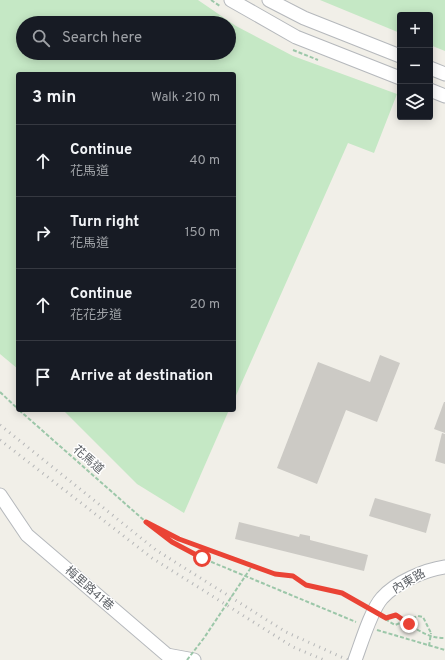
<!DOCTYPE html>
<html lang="en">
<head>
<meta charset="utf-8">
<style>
  :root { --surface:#171b24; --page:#20242c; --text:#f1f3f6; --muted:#9ea1a6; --line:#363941 }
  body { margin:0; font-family:Overpass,"Noto Sans TC",sans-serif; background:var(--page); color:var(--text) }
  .controls { position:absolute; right:12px; top:12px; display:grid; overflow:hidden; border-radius:4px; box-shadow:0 2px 10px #0003 }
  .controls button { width:36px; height:36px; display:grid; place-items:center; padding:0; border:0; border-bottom:1px solid var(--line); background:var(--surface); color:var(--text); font:20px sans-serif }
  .stop { position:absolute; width:12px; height:12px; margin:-9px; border:3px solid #ea4335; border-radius:50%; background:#fff }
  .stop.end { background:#ea4335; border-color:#fff; box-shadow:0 1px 4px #0008 }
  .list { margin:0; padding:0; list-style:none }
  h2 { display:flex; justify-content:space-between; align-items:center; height:52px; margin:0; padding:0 16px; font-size:17px }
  h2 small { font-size:13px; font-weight:400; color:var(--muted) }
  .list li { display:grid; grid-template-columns:26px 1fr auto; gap:12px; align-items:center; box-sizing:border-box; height:72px; padding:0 16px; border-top:1px solid var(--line) }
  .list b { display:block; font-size:15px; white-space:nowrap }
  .list p { margin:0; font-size:13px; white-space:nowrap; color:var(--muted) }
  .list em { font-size:13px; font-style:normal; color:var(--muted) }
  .icon { flex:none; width:22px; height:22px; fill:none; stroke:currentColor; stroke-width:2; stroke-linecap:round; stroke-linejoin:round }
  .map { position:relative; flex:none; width:445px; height:660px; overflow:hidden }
  .search { position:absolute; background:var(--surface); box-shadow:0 2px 10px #0003; left:16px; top:16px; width:220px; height:44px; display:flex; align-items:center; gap:10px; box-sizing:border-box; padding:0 14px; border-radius:22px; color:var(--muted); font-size:15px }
  .panel { position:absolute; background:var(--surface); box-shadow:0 2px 10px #0003; left:16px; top:72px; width:220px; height:340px; border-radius:4px }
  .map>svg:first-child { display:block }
  .green { fill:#c5e8c5; fill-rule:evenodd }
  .building { fill:#cccac5 }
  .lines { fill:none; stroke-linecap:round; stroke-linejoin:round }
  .minor-casing { stroke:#b5b8bc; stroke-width:15 }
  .path { stroke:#9cc7a9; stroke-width:2; stroke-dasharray:4 2; stroke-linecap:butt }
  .minor { stroke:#fff; stroke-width:13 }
  .rail { stroke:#b6b7b8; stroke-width:3; stroke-dasharray:1 5; stroke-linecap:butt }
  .path-bridge { stroke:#9cc7a9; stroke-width:2; stroke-dasharray:4 2; stroke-linecap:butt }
  .route { stroke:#ea4335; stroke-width:5 }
  .labels { text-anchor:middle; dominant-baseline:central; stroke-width:3; stroke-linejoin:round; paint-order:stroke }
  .street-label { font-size:12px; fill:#5f6368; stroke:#fff }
</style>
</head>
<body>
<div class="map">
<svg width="445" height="660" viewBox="0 0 445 660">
  <rect width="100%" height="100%" fill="#f1efe8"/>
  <!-- green -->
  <g class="green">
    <path d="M 0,0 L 198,0 L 236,26 L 293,56 L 397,94 L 374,153 L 348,143 L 234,400 L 234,74 L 18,74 L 18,369 L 0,354 ZM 23,23 L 229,23 L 229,53 L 23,53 Z"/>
    <polygon points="320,0 445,0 445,51 430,45 430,15 400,15 400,33"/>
    <polygon points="63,410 229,410 184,513 137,484"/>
  </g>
  <!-- building -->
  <g class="building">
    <polygon points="380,355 400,363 377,422 346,410 317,484 277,468 318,362 370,382"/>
    <polygon points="444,402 445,402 445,433 434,429"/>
    <polygon points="442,433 445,434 445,464 435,461"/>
    <polygon points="375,498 431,514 426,533 369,516"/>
    <polygon points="239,522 299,537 300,534 310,536 310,540 368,555 364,571 235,539"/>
  </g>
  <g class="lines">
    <defs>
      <g id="minor">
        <polyline points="231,0 296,37 400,78"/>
        <polyline points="269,0 304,18 400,56"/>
        <polyline points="430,68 445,74"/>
        <polyline points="430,90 445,96"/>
        <polyline points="0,495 27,535 167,655 194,660"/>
        <path d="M 355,660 C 361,644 371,610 382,598 C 396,582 425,570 445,567"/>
      </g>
    </defs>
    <!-- minor casing -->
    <use href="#minor" class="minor-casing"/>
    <!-- path -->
    <g class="path">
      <polyline points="211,0 220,6"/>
      <polyline points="293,50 318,60"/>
      <polyline points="0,392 18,409"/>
      <polyline points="19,410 146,522 172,542 202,558 356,622"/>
      <polyline points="150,524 159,529"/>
      <path d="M 386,618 L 396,615 C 410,625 427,639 445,638"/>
      <polyline points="377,630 445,650"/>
      <polyline points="429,646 431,633"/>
    </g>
    <!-- minor -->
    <use href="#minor" class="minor"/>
    <!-- rail -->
    <g class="rail">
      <polyline points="0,425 156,550 286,632 348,660"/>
      <polyline points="0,440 152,558 293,647 324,660"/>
    </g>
    <!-- path-bridge -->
    <g class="path-bridge">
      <polyline points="159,529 179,539 275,574 293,576 306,585 342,593 395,625 418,616 423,617 431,633"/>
      <polyline points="187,660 204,638 252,566"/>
    </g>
  </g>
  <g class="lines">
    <!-- route -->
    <polyline class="route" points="202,558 172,542 146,522 179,539 275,574 293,576 306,585 342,593 386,618 396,615 409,624"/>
  </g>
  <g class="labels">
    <!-- street labels -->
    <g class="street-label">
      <text transform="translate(88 460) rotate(41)">花馬道</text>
      <text transform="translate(409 582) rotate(-30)">內東路</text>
      <text transform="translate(89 589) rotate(41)">梅里路41巷</text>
    </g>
  </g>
</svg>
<div class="controls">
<button>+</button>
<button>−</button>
<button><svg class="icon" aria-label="layers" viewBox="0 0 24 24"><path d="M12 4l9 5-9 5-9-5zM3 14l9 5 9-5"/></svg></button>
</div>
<div class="stop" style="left:202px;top:558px"></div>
<div class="stop end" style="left:409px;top:624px"></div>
<div class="search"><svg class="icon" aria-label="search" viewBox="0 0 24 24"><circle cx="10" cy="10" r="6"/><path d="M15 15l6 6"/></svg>Search here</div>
<section class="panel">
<h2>3 min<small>Walk · 210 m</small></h2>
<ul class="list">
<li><svg class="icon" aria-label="ahead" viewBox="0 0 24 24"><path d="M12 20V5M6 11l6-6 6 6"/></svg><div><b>Continue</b><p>花馬道</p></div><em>40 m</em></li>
<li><svg class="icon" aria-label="right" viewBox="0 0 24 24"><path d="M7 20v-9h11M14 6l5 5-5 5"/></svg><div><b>Turn right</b><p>花馬道</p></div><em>150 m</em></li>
<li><svg class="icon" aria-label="ahead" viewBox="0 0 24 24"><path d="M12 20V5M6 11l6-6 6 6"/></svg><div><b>Continue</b><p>花花步道</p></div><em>20 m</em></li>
<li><svg class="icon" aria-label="arrive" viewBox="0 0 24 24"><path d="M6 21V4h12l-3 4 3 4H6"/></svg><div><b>Arrive at destination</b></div></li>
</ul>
</section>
</div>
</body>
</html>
